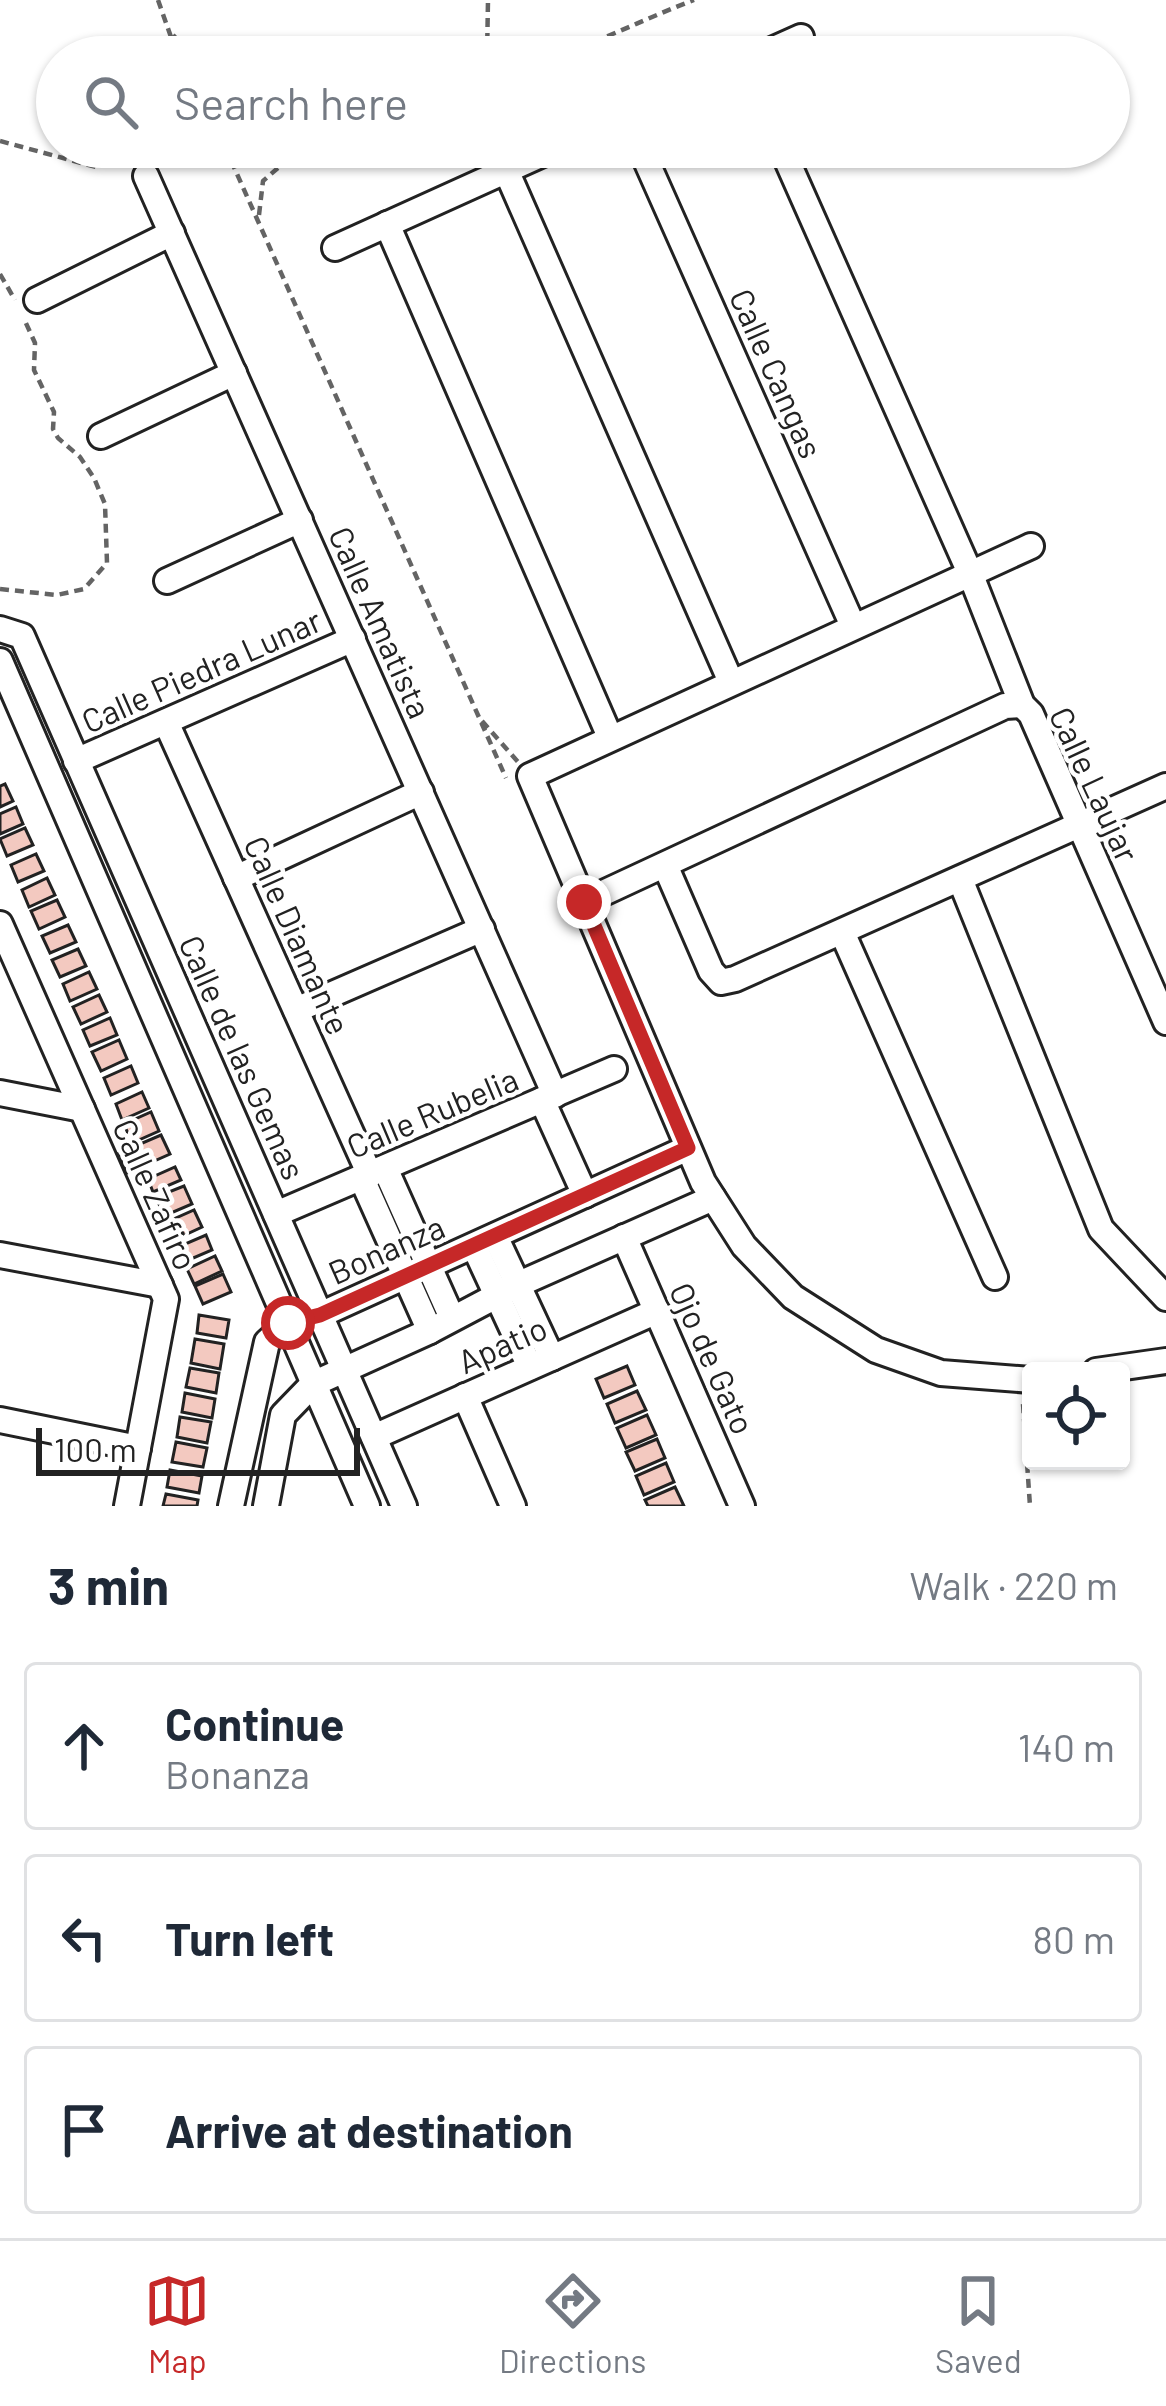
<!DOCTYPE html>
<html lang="en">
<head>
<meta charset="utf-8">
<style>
  :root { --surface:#fff; --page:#f2f2f3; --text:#1f2937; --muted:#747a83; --line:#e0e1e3; --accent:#c62828 }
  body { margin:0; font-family:Barlow,sans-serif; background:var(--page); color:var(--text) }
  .controls { position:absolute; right:36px; bottom:36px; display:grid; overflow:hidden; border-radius:12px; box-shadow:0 3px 9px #0004 }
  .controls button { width:108px; height:108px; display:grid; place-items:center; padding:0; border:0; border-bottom:3px solid var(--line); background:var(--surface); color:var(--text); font:60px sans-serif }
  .scale { position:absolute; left:36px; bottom:30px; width:324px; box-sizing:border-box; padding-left:12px; border:6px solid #222; border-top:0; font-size:33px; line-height:42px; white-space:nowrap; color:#222; -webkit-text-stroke:9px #fff; paint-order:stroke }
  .stop { position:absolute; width:36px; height:36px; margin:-27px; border:9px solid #c62828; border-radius:50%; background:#fff }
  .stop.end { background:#c62828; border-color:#fff; box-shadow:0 3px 12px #0008 }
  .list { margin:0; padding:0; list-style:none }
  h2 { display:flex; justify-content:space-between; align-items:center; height:156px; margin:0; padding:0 48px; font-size:51px }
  h2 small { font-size:39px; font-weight:400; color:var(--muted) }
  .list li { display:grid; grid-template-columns:78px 1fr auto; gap:36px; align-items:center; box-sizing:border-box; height:168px; margin:0 24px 24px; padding:0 24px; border:3px solid var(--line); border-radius:12px }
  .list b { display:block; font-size:45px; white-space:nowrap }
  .list p { margin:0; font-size:39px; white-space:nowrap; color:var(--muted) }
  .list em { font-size:39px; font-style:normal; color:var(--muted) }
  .icon { flex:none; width:66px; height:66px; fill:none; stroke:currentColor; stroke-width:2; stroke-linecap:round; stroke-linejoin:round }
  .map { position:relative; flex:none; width:1166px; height:1506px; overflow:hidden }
  .search { position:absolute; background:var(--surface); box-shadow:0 3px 9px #0004; left:36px; right:36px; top:36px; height:132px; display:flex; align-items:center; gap:30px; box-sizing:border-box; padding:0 42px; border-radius:66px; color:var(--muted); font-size:45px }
  .sheet { height:732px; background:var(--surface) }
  nav { display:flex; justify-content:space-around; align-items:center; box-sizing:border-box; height:168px; border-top:3px solid var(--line); background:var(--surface); font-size:33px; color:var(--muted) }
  nav a { display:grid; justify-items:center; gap:6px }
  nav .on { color:var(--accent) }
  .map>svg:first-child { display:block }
  .building { fill:#f3c9c0; stroke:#222; stroke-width:3 }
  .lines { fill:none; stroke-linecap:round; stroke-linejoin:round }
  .minor-casing { stroke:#222; stroke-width:30 }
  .path { stroke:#646464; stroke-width:4.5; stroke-dasharray:9 6; stroke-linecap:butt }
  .minor { stroke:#fff; stroke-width:24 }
  .route { stroke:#c62828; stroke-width:15 }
  .labels { text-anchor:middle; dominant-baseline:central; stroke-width:9; stroke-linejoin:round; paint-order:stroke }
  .street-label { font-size:33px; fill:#222; stroke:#fff }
</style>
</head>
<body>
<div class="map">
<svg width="1166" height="1506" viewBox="0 0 1166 1506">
  <rect width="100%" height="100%" fill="#fff"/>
  <!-- building -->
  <g class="building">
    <polygon points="5,784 13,801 0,807 0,786"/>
    <polygon points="16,807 23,824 0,834 0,814"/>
    <polygon points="25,828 33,845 7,856 0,839"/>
    <polygon points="36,854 44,871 18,882 11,865"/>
    <polygon points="47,878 55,895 29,907 22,890"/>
    <polygon points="57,900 65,917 39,929 31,911"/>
    <polygon points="68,925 76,942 50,953 42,936"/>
    <polygon points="78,949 86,966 60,977 52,960"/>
    <polygon points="89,972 97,989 70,1001 63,984"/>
    <polygon points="99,995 107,1012 81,1024 73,1007"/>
    <polygon points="110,1018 117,1035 90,1046 83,1030"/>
    <polygon points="119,1040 127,1059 101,1071 92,1052"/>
    <polygon points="131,1066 138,1083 111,1095 104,1078"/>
    <polygon points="142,1092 149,1108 122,1120 116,1104"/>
    <polygon points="151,1112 159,1131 132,1143 124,1124"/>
    <polygon points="161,1135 170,1154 127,1173 119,1153"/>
    <polygon points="175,1167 181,1180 153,1192 148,1179"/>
    <polygon points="184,1186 192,1204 164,1216 156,1197"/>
    <polygon points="194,1210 202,1227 174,1240 167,1222"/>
    <polygon points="206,1235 212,1250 184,1262 178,1247"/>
    <polygon points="215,1256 222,1271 194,1284 187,1269"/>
    <polygon points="223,1274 231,1292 203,1304 195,1286"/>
    <polygon points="199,1315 229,1320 226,1338 197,1333"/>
    <polygon points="195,1339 224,1344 220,1369 191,1363"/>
    <polygon points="627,1366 635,1385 604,1398 596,1379"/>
    <polygon points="190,1368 219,1373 216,1393 186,1387"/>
    <polygon points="637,1391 646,1410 615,1423 607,1404"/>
    <polygon points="185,1393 215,1399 212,1418 182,1412"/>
    <polygon points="647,1415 656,1435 626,1448 617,1428"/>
    <polygon points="180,1417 211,1422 207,1443 177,1437"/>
    <polygon points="657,1439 665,1458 635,1471 626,1452"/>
    <polygon points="176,1442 207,1448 203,1467 172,1462"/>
    <polygon points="666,1463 674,1482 644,1495 636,1476"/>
    <polygon points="170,1470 202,1476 199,1493 167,1487"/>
    <polygon points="675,1487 684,1506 648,1506 645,1500"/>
    <polygon points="166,1494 198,1500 197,1506 163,1506"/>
  </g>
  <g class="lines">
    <defs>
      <g id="minor">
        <polyline points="756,57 801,37"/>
        <polyline points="640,147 853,626"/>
        <polyline points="781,147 970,573 1022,705 1031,714 1166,1022"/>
        <polyline points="506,170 731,682"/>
        <polyline points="146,176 555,1095"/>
        <polyline points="387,224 610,737"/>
        <polyline points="335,248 558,147"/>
        <polyline points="37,300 172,233"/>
        <polyline points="101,436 234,373"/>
        <polyline points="1031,546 530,776 703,1182 744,1246 793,1297 876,1350 941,1373 1031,1380"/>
        <polyline points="167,581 300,520"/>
        <polyline points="0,629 22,636 404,1506"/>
        <polyline points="0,661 367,1506"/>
        <polyline points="166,722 370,1175"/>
        <polyline points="76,761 353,639"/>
        <polyline points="665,865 711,971 721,982 735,979 1166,786"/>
        <polyline points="236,878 421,792"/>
        <polyline points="960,879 1101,1229 1166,1298"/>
        <polyline points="584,902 1005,706 1022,705"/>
        <polyline points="0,924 166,1299 127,1506"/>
        <polyline points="842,932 995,1277"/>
        <polyline points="296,1010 482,929"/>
        <polyline points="0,1093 82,1109"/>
        <polyline points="542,1100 585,1195"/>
        <polyline points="385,1168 452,1318"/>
        <polyline points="362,1179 430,1331"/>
        <polyline points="276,1214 614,1069"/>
        <polyline points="495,1236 552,1358"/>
        <polyline points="624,1237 742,1506"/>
        <polyline points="474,1246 530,1367"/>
        <polyline points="0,1255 160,1285"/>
        <polyline points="1096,1371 1166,1361"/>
        <polyline points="465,1396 513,1506"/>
        <polyline points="0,1420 138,1448"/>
        <polyline points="374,1437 657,1311"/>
        <polyline points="231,1506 267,1342 288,1323 320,1315 688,1148"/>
        <polyline points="266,1506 283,1415 313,1384 430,1331 519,1284 713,1198"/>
      </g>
    </defs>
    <!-- minor casing -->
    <use href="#minor" class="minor-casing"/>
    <!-- path -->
    <g class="path">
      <polyline points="158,0 178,57"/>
      <polyline points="173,35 194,57"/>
      <polyline points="487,57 488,0"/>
      <path d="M 551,57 C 600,42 646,18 694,0"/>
      <polyline points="0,141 96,167 124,157 140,147"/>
      <polyline points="225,147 506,778"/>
      <polyline points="275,147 278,156 294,165 321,158 347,147"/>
      <polyline points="259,215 263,181 287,160"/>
      <polyline points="0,274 15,300"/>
      <polyline points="0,589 57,595 84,589 107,563 105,504 94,478 80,457 58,438 53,429 54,412 34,370 35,343 25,321"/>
      <polyline points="482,721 518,762"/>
      <polyline points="1023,1404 1030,1506"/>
    </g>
    <!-- minor -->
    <use href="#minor" class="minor"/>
  </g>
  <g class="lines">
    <!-- route -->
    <polyline class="route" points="288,1323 320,1315 688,1148 584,902"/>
  </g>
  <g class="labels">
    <!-- street labels -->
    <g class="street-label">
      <text transform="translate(777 373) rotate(66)">Calle Cangas</text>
      <text transform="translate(381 622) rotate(66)">Calle Amatista</text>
      <text transform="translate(201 670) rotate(-24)">Calle Piedra Lunar</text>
      <text transform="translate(1095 784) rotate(65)">Calle Laujar</text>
      <text transform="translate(298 935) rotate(66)">Calle Diamante</text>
      <text transform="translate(243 1057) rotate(66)">Calle de las Gemas</text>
      <text transform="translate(432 1112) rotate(-23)">Calle Rubelia</text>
      <text transform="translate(156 1194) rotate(66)">Calle Zafiro</text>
      <text transform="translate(386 1249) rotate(-24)">Bonanza</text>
      <text transform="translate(502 1344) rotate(-24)">Apatio</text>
      <text transform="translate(713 1358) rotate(66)">Ojo de Gato</text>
    </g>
  </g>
</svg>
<div class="controls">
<button><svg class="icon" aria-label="locate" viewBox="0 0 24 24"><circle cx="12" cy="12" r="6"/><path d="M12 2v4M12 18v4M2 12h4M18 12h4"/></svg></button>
</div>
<div class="scale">100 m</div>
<div class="stop" style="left:288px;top:1323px"></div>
<div class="stop end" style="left:584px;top:902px"></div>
<div class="search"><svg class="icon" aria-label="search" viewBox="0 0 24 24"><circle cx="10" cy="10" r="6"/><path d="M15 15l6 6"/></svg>Search here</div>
</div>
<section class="sheet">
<h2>3 min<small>Walk · 220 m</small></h2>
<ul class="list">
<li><svg class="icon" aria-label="ahead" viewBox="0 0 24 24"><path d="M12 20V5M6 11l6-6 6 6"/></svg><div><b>Continue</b><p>Bonanza</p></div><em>140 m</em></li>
<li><svg class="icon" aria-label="left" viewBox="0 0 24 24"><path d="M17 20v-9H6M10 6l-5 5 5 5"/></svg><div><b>Turn left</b></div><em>80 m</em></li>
<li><svg class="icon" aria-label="arrive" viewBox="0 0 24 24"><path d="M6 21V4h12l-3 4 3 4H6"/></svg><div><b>Arrive at destination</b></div></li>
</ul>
</section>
<nav>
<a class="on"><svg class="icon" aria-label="map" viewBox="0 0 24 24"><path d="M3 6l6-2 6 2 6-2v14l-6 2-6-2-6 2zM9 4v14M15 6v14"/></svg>Map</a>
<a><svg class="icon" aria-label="directions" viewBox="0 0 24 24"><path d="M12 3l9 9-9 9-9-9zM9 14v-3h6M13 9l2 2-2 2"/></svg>Directions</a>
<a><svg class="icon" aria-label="saved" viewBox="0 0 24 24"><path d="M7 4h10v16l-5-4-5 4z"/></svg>Saved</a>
</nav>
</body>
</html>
